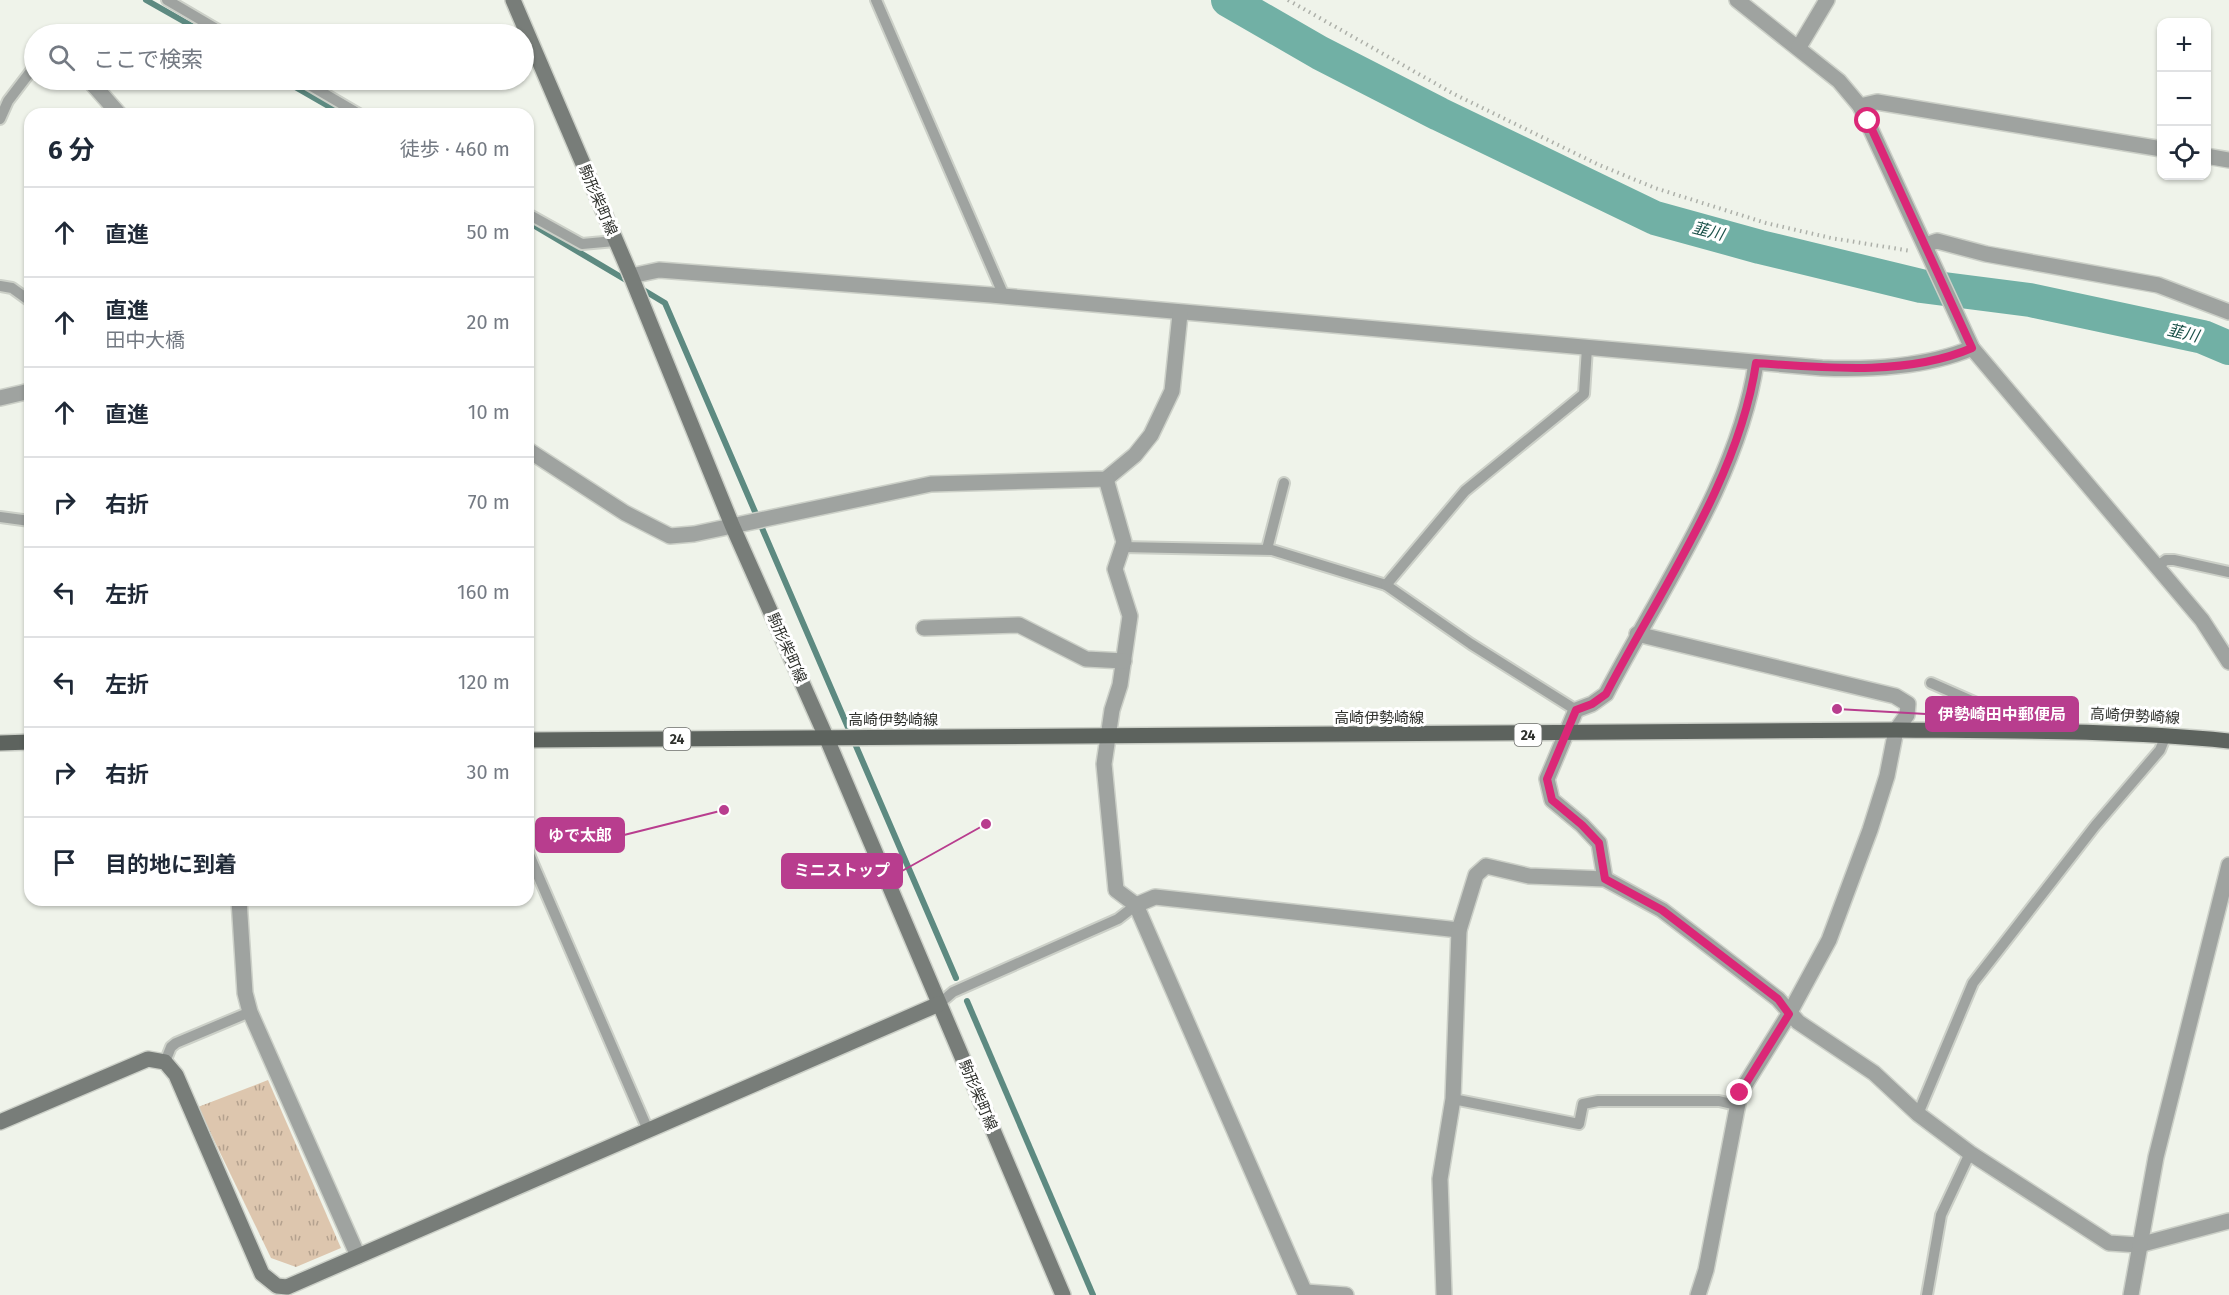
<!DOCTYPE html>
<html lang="ja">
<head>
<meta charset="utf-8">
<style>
  :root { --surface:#fff; --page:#f2f2f3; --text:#1f2937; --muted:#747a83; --line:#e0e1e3 }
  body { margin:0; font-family:"Fira Sans","Noto Sans JP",sans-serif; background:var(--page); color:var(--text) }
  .controls { position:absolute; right:18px; top:18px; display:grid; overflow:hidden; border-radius:12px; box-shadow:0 2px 4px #0004 }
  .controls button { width:54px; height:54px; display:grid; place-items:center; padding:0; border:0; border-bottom:2px solid var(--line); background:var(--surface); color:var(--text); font:30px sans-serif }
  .stop { position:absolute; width:18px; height:18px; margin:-14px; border:4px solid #db2777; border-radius:50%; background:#fff }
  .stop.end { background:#db2777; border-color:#fff; box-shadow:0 2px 6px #0008 }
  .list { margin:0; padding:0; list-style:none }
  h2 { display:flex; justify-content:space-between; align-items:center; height:78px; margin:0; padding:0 24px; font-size:26px }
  h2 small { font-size:20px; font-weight:400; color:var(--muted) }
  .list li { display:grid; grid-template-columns:39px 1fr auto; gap:18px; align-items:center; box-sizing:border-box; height:90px; padding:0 24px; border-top:2px solid var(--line) }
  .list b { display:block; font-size:22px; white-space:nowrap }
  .list p { margin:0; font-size:20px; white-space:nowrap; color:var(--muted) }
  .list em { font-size:20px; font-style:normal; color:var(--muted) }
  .icon { flex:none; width:33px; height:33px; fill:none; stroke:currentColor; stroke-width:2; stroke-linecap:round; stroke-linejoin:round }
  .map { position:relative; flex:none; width:2229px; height:1295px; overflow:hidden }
  .search { position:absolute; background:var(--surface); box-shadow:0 2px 4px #0004; left:24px; top:24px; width:510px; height:66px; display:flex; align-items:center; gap:15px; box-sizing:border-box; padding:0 21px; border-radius:33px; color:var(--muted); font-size:22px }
  .panel { position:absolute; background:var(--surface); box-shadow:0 2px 4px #0004; left:24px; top:108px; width:510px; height:798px; border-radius:18px }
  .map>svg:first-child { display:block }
  .park { fill:url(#park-tufts) }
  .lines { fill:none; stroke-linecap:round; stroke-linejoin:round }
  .stream { stroke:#5d8a81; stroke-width:6 }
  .river { stroke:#71b0a5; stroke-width:34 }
  .lane-casing { stroke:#ccd0c8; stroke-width:14 }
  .street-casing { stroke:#ccd0c8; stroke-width:18 }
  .secondary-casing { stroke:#ccd0c8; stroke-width:18 }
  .primary-casing { stroke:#ccd0c8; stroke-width:18 }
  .path { stroke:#adb0a9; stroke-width:4; stroke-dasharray:1.5 4.5; stroke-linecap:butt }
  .lane { stroke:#9fa3a0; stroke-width:10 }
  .street { stroke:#9fa3a0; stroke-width:15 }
  .secondary { stroke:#787d79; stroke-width:15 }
  .primary { stroke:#5d635e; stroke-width:15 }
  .route { stroke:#db2777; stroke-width:8 }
  .labels { text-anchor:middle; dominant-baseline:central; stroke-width:6; stroke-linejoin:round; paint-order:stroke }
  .shield { fill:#fff; stroke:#6d6f6c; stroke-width:1.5 }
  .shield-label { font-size:14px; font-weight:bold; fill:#2f312d }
  .street-label { font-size:15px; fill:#2f312d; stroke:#fff }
  .water-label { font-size:16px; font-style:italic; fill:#1b5149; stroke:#fff }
  .leader { fill:none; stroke:#b83d8e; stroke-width:2 }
  .callout-dot { fill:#b83d8e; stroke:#fff; stroke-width:2 }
  .callout { fill:#b83d8e; stroke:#b83d8e; stroke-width:2 }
  .callout-label { font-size:16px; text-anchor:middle; font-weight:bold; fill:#fff }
</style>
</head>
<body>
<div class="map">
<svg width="2229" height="1295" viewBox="0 0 2229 1295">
  <defs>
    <pattern id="park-tufts" width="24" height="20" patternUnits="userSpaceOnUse" patternTransform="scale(1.5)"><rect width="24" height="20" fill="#ddc6ae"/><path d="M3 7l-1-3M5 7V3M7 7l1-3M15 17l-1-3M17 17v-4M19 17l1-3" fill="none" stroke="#b4a18e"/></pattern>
  </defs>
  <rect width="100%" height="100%" fill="#eff3ea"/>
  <!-- park -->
  <polygon class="park" points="268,1080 341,1248 296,1267 271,1258 198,1107"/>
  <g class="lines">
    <!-- stream -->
    <g class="stream">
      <polyline points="146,0 206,34"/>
      <polyline points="283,80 342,114"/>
      <polyline points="528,222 631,283"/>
      <polyline points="640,288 665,303 956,978"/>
      <polyline points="967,1001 1093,1295"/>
    </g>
    <!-- river -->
    <polyline class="river" points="1228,0 1320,53 1439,114 1655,218 1760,247 1921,286 2030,300 2203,337 2229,348"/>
    <defs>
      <g id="lane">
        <polyline points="167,0 225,34"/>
        <polyline points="876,0 1004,296"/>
        <polyline points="301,80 359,114"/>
        <polyline points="0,119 8,101 34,67"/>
        <polyline points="528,214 582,244 615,241"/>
        <polyline points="0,286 12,288 30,301"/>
        <polyline points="0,517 30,521"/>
        <polyline points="1122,547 1272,550 1386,585 1471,644 1576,710"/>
        <polyline points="1267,549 1284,483"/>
        <polyline points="2158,566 2166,560 2174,560 2229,572"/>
        <polyline points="1386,585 1465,491 1584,394 1587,348"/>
        <polyline points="1931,683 2006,716 2016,731"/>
        <polyline points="528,852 648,1130"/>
        <polyline points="939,1004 953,992 1118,919 1136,905"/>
        <polyline points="165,1062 171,1047 176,1043 250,1012"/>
        <polyline points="1453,1099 1579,1124 1583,1104 1598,1101 1719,1101 1736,1105"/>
        <polyline points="1918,1114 1973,983 2095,826 2160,750 2166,735"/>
        <polyline points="1927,1295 1941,1215 1970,1153"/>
      </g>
      <g id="street">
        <polyline points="1737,0 1839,81 1860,106 1972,348 2202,620 2229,662"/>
        <polyline points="1799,47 1827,0"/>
        <polyline points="89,80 119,114"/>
        <polyline points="1860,106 1877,102 2162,149"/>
        <polyline points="2206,156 2229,160"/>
        <polyline points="1925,245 1937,241 1986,254 2158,285 2229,312"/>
        <path d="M 631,276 L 659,270 L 991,295 L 1822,368 C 1868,370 1928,367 1972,348"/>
        <polyline points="0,398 30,391"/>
        <polyline points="528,450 625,513 670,536 694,534 931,484 1106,479 1135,455 1151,435 1172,391 1180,314"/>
        <polyline points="1106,479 1124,542 1115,569 1130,616 1120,685 1112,710 1104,764 1116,890 1136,905 1306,1295"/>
        <polyline points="924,628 1019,625 1086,659 1124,661"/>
        <polyline points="1637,634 1895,696 1908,704 1907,715 1896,730 1887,776 1870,830 1829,940 1789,1014 1740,1093 1706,1270 1698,1295"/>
        <path d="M 1605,879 L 1599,843 L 1582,825 L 1552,800 L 1547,779 L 1576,710 L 1592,704 L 1606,694 C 1660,590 1739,479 1756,363"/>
        <polyline points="239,900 245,993 250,1012 358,1256"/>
        <polyline points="1136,905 1155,897 1459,930 1476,875 1486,866 1529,876 1605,879 1662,910 1778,999 1798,1022 1874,1073 1918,1114 1970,1153 2109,1243 2139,1245 2229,1221"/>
        <polyline points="1306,1292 1346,1295"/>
        <polyline points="1444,1295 1440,1179 1453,1099 1459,930"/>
        <polyline points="2131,1295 2156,1157 2229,865"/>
      </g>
      <g id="secondary">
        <polyline points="513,0 631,276 732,525 827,739 1063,1295"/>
        <polyline points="0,1122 148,1059 165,1062 176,1075 262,1274 277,1286 287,1287 939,1004"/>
      </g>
      <g id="primary">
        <path d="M 528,740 L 1896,730 C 2007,731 2118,730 2229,741"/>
        <polyline points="0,743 30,742"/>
      </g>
    </defs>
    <!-- lane casing -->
    <use href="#lane" class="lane-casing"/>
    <!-- street casing -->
    <use href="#street" class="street-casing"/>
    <!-- secondary casing -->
    <use href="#secondary" class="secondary-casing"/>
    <!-- primary casing -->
    <use href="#primary" class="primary-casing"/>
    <!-- path -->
    <polyline class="path" points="1288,0 1454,94 1597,164 1655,188 1766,223 1831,238 1911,251"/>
    <!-- lane -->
    <use href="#lane" class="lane"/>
    <!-- street -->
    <use href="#street" class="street"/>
    <!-- secondary -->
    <use href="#secondary" class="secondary"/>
    <!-- primary -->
    <use href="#primary" class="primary"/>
  </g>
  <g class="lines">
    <!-- route -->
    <path class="route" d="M 1740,1093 L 1789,1014 L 1778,999 L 1662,910 L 1605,879 L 1599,843 L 1582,825 L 1552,800 L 1547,779 L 1576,710 L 1592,704 L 1606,694 C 1660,590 1739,479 1756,363 C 1825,368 1907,376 1972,348 L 1868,121"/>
  </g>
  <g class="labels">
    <!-- shield labels -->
    <g class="shield">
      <rect x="1514.5" y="724" width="27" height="22" rx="4.5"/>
      <rect x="663.5" y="728" width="27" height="22" rx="4.5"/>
    </g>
    <g class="shield-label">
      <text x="1528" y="735">24</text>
      <text x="677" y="739">24</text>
    </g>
    <!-- street labels -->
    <g class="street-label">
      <text transform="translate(598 200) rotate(67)">駒形柴町線</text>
      <text transform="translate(787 648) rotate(66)">駒形柴町線</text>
      <text transform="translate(2135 716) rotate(3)">高崎伊勢崎線</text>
      <text x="1379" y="718">高崎伊勢崎線</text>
      <text x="893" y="720">高崎伊勢崎線</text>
      <text transform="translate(978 1095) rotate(67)">駒形柴町線</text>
    </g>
    <!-- water labels -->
    <g class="water-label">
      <text transform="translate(1708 231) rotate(14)">韮川</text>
      <text transform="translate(2183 333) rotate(13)">韮川</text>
    </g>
  </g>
  <!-- callouts -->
  <path class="leader" d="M1837 709L1926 714M724 810L624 835M986 824L902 871"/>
  <g class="callout-dot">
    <circle cx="1837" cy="709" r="6"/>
    <circle cx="724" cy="810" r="6"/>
    <circle cx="986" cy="824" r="6"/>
  </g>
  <g class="callout">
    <rect x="1926" y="697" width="152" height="34" rx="6"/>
    <rect x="536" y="818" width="88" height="34" rx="6"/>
    <rect x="782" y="854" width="120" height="34" rx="6"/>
  </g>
  <g class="callout-label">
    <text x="2002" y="720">伊勢崎田中郵便局</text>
    <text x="580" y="841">ゆで太郎</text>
    <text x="842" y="876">ミニストップ</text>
  </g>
</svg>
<div class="controls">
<button>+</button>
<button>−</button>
<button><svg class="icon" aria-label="locate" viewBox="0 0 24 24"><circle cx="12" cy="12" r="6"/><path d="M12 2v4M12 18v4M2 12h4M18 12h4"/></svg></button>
</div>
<div class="stop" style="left:1868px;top:121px"></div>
<div class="stop end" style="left:1740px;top:1093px"></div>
<div class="search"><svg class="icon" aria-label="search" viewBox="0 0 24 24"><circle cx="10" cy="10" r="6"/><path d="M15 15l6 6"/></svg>ここで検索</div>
<section class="panel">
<h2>6 分<small>徒歩 · 460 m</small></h2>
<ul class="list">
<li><svg class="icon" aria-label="ahead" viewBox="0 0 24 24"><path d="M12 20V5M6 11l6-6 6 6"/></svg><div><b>直進</b></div><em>50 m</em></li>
<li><svg class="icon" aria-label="ahead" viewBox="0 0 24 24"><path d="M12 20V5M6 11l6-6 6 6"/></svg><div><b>直進</b><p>田中大橋</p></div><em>20 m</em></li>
<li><svg class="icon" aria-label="ahead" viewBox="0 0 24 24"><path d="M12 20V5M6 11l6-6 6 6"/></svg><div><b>直進</b></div><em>10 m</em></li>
<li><svg class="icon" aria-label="right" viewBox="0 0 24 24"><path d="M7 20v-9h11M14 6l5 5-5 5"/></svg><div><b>右折</b></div><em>70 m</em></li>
<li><svg class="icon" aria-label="left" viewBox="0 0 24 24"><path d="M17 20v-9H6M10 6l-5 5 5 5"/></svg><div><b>左折</b></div><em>160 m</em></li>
<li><svg class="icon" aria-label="left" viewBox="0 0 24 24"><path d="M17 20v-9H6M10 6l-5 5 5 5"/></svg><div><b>左折</b></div><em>120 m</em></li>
<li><svg class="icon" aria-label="right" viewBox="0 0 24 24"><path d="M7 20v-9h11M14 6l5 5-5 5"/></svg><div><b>右折</b></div><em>30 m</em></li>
<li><svg class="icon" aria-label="arrive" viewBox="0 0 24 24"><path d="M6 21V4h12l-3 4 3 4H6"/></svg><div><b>目的地に到着</b></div></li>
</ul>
</section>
</div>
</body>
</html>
